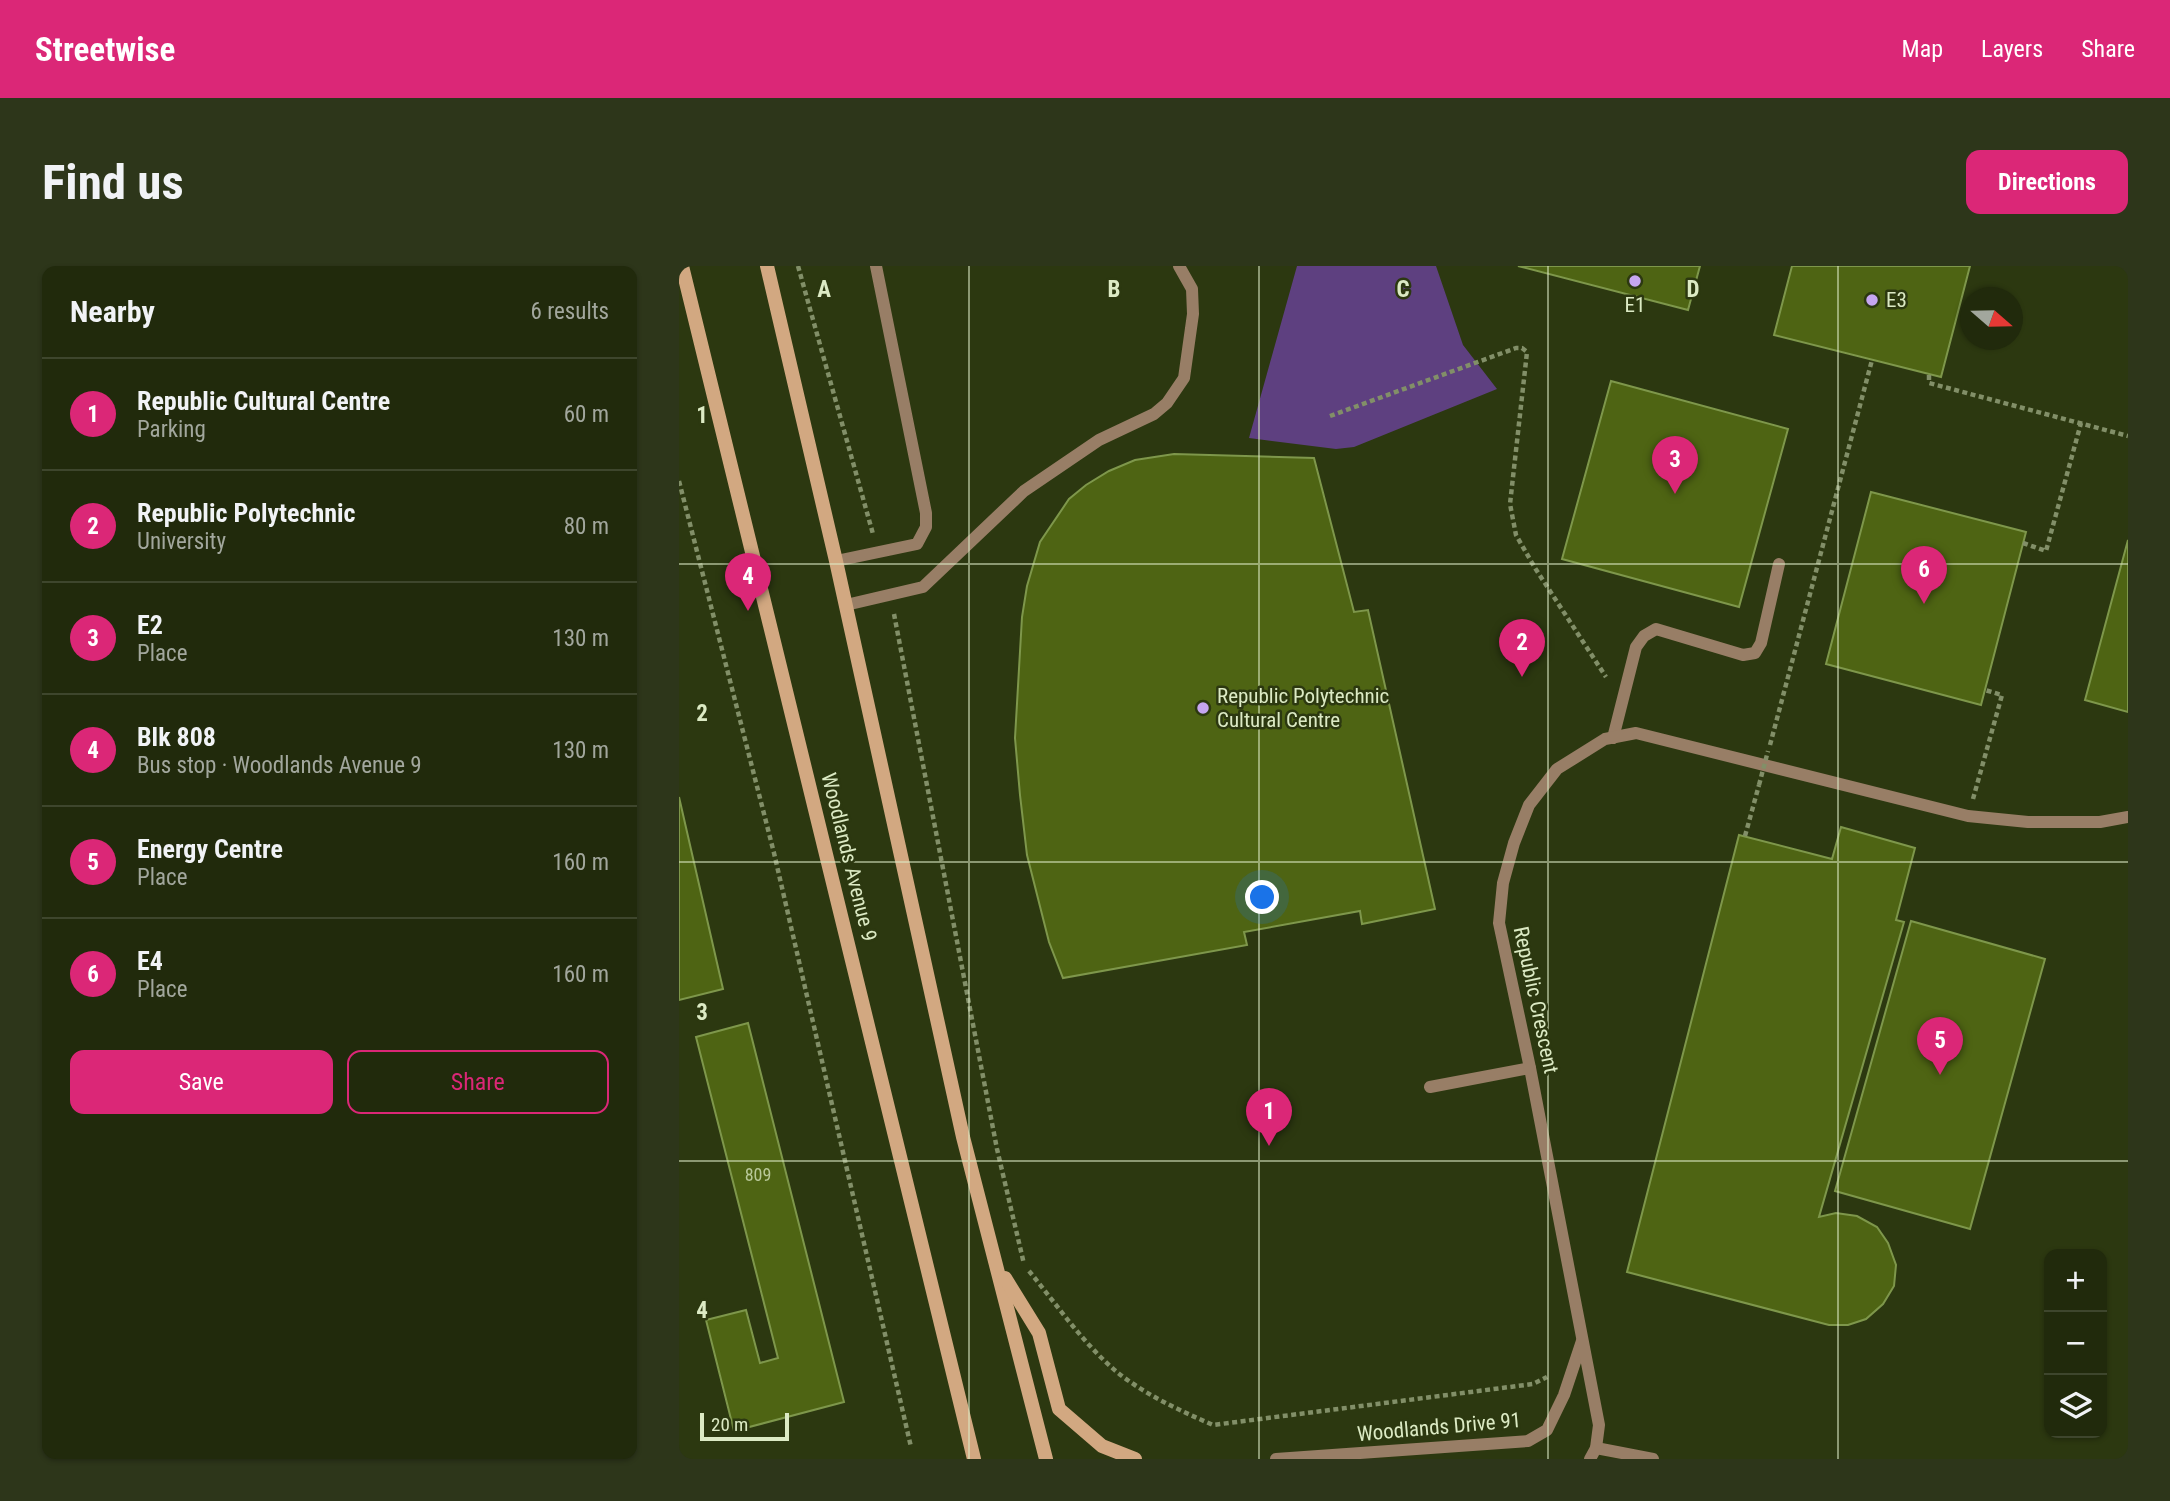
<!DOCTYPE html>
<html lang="en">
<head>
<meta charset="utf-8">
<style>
  :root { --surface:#212a0c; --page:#2d361a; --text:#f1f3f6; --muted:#a2a79d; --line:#3e462d; --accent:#db2777 }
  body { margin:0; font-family:"Roboto Condensed",sans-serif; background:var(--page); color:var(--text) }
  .controls { position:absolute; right:21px; bottom:21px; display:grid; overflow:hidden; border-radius:14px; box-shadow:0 2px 5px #0004 }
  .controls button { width:63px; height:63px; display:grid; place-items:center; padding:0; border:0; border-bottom:2px solid var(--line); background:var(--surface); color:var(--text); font:35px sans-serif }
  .compass { position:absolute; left:1281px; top:21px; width:63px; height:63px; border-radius:50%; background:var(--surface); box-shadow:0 2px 5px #0004; rotate:110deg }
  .scale { position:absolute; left:21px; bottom:18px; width:89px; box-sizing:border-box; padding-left:7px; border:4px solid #dceac4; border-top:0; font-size:19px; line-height:24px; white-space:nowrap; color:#dceac4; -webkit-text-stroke:5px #2c3810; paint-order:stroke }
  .you { position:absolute; left:584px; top:632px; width:24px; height:24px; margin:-18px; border:5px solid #fff; border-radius:50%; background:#1a73e8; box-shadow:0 0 0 10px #1a73e833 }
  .badge { display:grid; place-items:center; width:46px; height:46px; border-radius:50%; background:var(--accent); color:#fff; font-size:23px; font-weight:700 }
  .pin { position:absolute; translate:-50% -58px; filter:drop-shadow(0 2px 4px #0008) }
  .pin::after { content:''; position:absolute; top:37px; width:24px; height:21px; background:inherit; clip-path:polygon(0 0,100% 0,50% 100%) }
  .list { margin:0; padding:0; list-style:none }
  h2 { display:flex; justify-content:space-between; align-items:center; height:91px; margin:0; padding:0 28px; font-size:30px }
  h2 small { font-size:23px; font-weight:400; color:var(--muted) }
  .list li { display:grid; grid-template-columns:46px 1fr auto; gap:21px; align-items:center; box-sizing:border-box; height:112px; padding:0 28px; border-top:2px solid var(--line) }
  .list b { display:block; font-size:26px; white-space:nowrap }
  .list p { margin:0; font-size:23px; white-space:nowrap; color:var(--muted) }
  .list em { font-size:23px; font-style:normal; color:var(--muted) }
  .actions { display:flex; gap:14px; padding:21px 28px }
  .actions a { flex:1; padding:16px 0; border:2px solid var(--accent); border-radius:14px; text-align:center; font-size:24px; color:var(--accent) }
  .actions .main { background:var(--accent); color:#fff }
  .icon { flex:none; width:38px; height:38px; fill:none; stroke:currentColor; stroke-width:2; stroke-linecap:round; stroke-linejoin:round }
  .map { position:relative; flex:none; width:1449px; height:1193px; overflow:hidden; border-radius:14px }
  header { display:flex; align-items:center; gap:42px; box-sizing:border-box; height:98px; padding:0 35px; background:var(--accent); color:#fff }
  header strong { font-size:33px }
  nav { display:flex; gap:38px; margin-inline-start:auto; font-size:24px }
  .intro { display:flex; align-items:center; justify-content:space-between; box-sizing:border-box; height:168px; padding:0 42px }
  h1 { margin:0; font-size:49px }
  .button { padding:18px 32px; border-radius:14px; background:var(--accent); color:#fff; font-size:24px; font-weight:700 }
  main { display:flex; gap:42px; padding:0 42px }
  aside { flex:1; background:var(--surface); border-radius:14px; box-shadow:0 2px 5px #0004 }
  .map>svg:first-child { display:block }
  .water { fill:#5e4080 }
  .building { fill:#4e6413; stroke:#7e974b; stroke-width:2 }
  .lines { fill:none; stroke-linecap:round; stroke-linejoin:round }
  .path { stroke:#828f68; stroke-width:4.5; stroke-dasharray:5 3.5; stroke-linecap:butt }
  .lane { stroke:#987e66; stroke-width:12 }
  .secondary { stroke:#d2a881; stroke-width:14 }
  .path-bridge { stroke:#828f68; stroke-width:4.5; stroke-dasharray:5 3.5; stroke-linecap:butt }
  .grid { fill:none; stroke:#dceac4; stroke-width:2; stroke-opacity:0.55 }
  .poi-dot { fill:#c6a6f0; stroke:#2c3810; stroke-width:2.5 }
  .labels { text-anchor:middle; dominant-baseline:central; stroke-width:5; stroke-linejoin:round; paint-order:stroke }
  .number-label { font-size:18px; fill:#b8c898 }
  .poi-label { font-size:21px; fill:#dceac4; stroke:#2c3810; text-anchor:start }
  .street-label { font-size:21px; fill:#dceac4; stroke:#2c3810 }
  .grid-label { font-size:23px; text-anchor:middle; font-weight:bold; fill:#dceac4; stroke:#2c3810; stroke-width:5; stroke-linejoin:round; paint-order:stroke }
</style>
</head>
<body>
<header>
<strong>Streetwise</strong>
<nav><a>Map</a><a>Layers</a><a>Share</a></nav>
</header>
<div class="intro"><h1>Find us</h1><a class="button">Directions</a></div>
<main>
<aside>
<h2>Nearby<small>6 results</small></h2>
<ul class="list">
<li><span class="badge">1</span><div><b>Republic Cultural Centre</b><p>Parking</p></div><em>60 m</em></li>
<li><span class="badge">2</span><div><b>Republic Polytechnic</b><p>University</p></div><em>80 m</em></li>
<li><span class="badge">3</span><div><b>E2</b><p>Place</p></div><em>130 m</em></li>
<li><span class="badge">4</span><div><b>Blk 808</b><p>Bus stop · Woodlands Avenue 9</p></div><em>130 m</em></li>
<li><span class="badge">5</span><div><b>Energy Centre</b><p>Place</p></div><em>160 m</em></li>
<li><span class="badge">6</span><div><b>E4</b><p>Place</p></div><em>160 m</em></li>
</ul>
<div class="actions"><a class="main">Save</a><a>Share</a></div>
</aside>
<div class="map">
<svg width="1449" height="1193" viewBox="0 0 1449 1193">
  <rect width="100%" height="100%" fill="#2c3810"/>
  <!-- water -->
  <polygon class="water" points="618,0 757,0 784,79 818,123 675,181 657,183 570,172"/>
  <!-- building -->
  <g class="building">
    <polygon points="839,0 1021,0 1009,44"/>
    <polygon points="1113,0 1291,0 1262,111 1095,69"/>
    <polygon points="932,115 1109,163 1060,341 883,293"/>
    <polygon points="495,188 635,192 675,346 689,344 756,643 683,658 681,645 565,666 568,679 384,712 370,676 348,589 341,529 336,472 343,351 348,320 361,276 390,233 407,219 430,205 456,194"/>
    <polygon points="1192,226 1347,266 1302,439 1147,398"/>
    <polygon points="1449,274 1449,446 1406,434"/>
    <polygon points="0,531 44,723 0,734"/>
    <polygon points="1162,561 1236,582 1217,654 1225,656 1140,951 1157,947 1178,950 1198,961 1209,977 1217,999 1215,1020 1204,1038 1187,1053 1169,1059 1150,1059 948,1006 1060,569 1153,593"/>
    <polygon points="1232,655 1366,693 1291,963 1156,925"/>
    <polygon points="69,757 165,1136 55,1165 27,1054 67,1044 81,1097 99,1092 17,771"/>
  </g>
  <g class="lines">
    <!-- path -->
    <g class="path">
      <polyline points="119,0 194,268"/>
      <polyline points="1250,109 1250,117 1449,170"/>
      <polyline points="651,150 837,82 843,82 848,86 831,238 837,269 856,302 927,411"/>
      <polyline points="0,215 95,587 232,1181"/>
      <polyline points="1344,277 1367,285 1402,157"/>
      <polyline points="215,348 318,883 345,998"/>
      <polyline points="1091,479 1193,94"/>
      <polyline points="1294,533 1323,429 1306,424"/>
      <polyline points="1066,570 1080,519"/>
      <path d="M 350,1005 C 379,1040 407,1082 443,1110 C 471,1131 502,1145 534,1159 L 854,1118 L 868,1111"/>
    </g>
    <!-- lane -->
    <g class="lane">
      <polyline points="157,295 238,278 247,261 247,247 197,0"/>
      <polyline points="167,339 244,321 345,225 420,174 475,148 488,137 505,112 514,48 513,23 500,0"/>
      <polyline points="934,472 957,381 965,370 977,363 1064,389 1076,387 1082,377 1100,298"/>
      <polyline points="751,821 851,802"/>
      <polyline points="917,1182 974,1193"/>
      <polyline points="597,1193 849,1175 868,1164 885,1129 903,1075"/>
      <polyline points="911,1193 917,1182 920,1159 851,802 820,657 824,617 835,577 850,539 878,503 926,473 957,467 1289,550 1349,556 1421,556 1449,551"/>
    </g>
    <!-- secondary -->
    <g class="secondary">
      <polyline points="3,0 295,1193"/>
      <polyline points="88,0 157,295 284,871 367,1193"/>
      <polyline points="326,1012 360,1067 380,1143 423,1180 456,1193"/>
    </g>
    <!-- path-bridge -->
    <polyline class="path-bridge" points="1080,519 1089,485"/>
  </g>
  <!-- grid -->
  <path class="grid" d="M 290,0 L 290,1193M 580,0 L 580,1193M 869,0 L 869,1193M 1159,0 L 1159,1193M 0,298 L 1449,298M 0,596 L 1449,596M 0,895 L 1449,895"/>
  <!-- markers -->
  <g class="poi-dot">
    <circle cx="956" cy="15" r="7"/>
    <circle cx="1193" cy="34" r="7"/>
    <circle cx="524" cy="442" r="7"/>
  </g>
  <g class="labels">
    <!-- number labels -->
    <g class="number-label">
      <text x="79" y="908">809</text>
    </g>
    <!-- poi labels -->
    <g class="poi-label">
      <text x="1207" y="34">E3</text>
      <text x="956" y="39" text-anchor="middle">E1</text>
      <text x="538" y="430">Republic Polytechnic<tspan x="538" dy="24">Cultural Centre</tspan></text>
    </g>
    <!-- street labels -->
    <g class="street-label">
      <text transform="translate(170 591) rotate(76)">Woodlands Avenue 9</text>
      <text transform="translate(857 734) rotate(78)">Republic Crescent</text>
      <text transform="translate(760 1161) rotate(-5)">Woodlands Drive 91</text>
    </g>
  </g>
  <g class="grid-label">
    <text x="145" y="31">A</text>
    <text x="435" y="31">B</text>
    <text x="724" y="31">C</text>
    <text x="1014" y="31">D</text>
    <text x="23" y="157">1</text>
    <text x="23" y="455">2</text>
    <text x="23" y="754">3</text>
    <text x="23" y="1052">4</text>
  </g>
</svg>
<div class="controls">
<button>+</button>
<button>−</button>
<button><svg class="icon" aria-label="layers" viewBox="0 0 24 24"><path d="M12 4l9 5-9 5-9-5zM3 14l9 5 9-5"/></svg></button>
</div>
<svg class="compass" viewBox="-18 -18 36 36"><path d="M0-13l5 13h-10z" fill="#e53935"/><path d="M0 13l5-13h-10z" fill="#a2a79d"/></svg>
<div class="scale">20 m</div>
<div class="you"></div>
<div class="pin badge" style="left:590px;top:880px">1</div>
<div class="pin badge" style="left:843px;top:411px">2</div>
<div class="pin badge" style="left:996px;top:228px">3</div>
<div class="pin badge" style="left:69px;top:345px">4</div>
<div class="pin badge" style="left:1261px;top:809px">5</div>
<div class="pin badge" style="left:1245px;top:338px">6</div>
</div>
</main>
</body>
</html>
